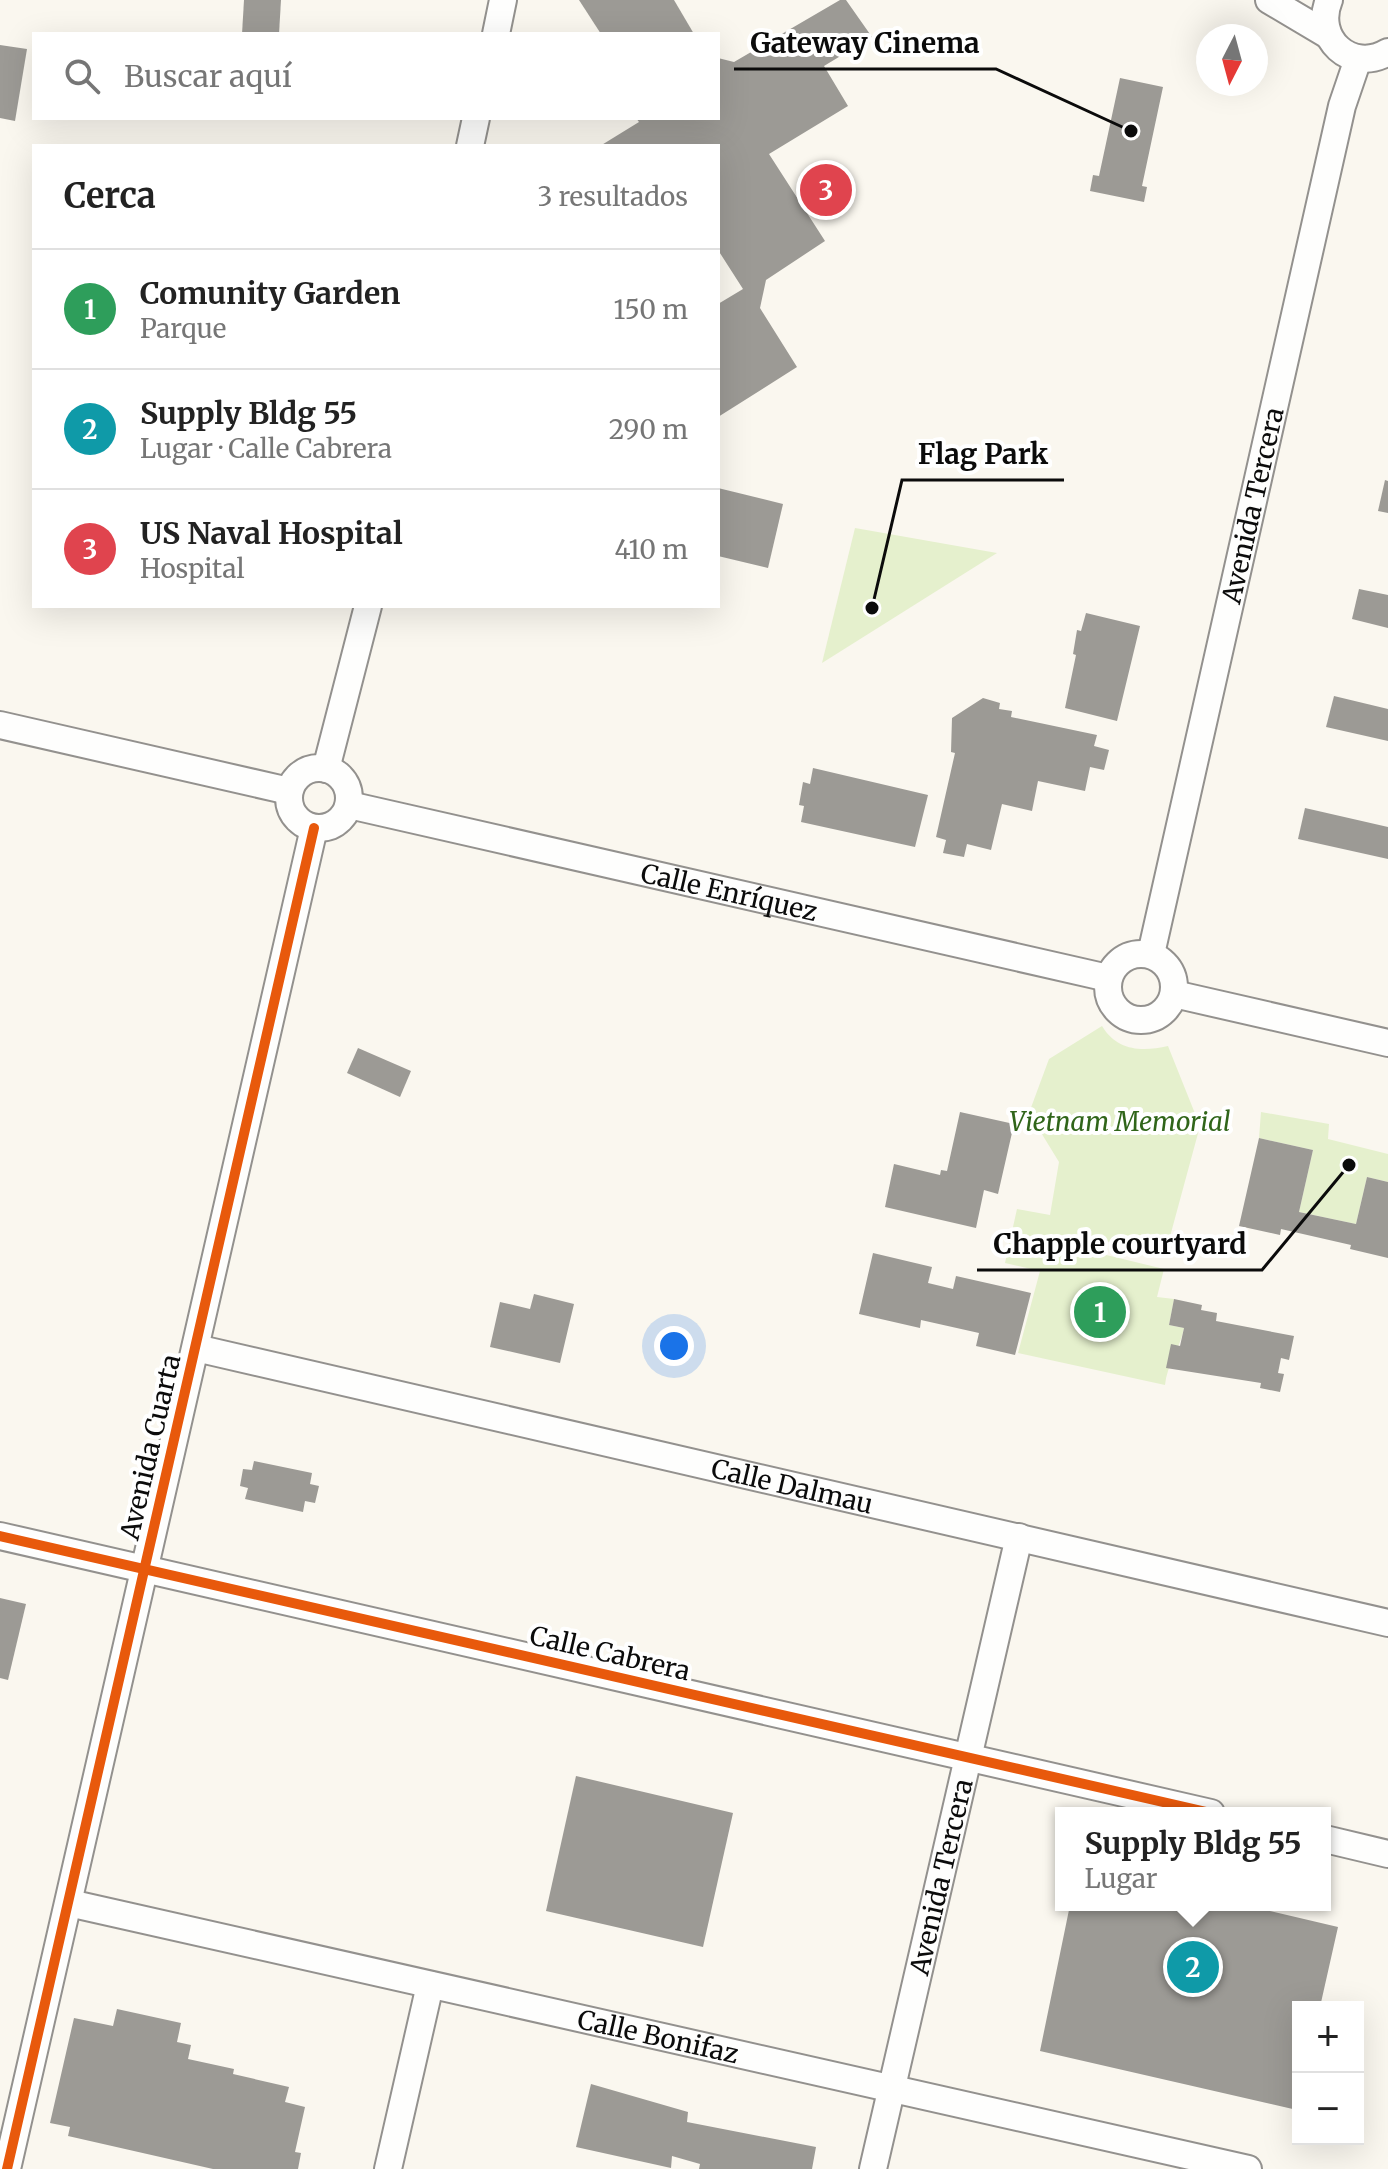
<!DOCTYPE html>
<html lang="es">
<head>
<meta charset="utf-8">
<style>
  :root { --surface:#fff; --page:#f6f6f6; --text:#222; --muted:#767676; --line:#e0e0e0; --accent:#2563eb }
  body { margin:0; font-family:Merriweather,serif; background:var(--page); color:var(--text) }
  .controls { position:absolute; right:24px; bottom:24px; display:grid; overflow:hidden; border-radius:0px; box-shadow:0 8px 32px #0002 }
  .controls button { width:72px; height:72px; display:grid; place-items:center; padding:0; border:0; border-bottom:2px solid var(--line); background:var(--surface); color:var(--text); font:40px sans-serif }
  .compass { position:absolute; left:1196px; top:24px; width:72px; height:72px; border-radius:50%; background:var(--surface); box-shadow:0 8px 32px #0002; rotate:186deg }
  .you { position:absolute; left:674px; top:1346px; width:28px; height:28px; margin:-20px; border:6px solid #fff; border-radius:50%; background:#1a73e8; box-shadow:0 0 0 12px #1a73e833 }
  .badge { display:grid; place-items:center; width:52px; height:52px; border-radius:50%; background:var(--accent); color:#fff; font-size:26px; font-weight:700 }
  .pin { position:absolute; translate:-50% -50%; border:4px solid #fff; box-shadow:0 2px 8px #0006 }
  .popup { position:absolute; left:1055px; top:1807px; width:276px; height:104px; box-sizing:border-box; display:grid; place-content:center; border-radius:0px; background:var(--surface); filter:drop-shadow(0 2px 6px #0005); font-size:26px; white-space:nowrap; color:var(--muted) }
  .popup b { font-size:30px; color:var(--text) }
  .popup::after { content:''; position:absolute; left:50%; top:100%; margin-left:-16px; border:16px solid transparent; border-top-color:var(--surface) }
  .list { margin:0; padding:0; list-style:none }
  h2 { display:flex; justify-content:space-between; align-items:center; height:104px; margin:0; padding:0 32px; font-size:34px }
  h2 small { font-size:26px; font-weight:400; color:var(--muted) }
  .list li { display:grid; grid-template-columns:52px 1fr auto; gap:24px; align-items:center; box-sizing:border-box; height:120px; padding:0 32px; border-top:2px solid var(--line) }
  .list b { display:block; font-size:30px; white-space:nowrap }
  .list p { margin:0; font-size:26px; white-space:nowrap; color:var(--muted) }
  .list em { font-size:26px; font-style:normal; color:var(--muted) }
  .icon { flex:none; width:44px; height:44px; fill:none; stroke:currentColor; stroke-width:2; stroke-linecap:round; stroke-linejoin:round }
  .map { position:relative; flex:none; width:1388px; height:2169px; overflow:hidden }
  .search { position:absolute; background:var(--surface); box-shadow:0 8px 32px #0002; left:32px; top:32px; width:688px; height:88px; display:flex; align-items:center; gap:20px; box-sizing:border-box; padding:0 28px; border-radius:0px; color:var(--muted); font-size:30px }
  .panel { position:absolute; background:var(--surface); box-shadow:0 8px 32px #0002; left:32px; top:144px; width:688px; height:464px; border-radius:0px }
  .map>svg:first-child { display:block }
  .green { fill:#e5f0cd }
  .building { fill:#9c9a95 }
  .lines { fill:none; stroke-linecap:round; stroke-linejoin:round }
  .minor-casing { stroke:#93918e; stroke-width:30 }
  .minor { stroke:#fefefd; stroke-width:26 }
  .cycleway-casing { stroke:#fff; stroke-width:15 }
  .cycleway { stroke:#e8590c; stroke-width:10 }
  .labels { text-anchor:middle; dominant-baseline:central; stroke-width:8; stroke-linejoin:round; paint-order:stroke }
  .street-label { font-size:26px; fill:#0b0b0b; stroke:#fff }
  .park-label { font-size:26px; font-style:italic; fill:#30651a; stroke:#fff }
  .leader { fill:none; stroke:#0b0b0b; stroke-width:3 }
  .callout-dot { fill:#0b0b0b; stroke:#fff; stroke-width:3 }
  .callout-label { font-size:28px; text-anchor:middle; font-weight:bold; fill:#0b0b0b; stroke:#fff; stroke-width:8; stroke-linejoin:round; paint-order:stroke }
</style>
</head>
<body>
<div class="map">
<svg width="1388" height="2169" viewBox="0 0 1388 2169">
  <rect width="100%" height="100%" fill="#faf7ef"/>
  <!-- green -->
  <g class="green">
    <polygon points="855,528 997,553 822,663"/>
    <path d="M 1102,1026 C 1117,1051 1142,1052 1168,1046 L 1200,1126 L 1165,1255 L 1101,1240 L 1098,1253 L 1164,1269 L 1157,1297 L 1174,1299 L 1169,1325 L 1184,1328 C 1180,1349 1167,1364 1165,1385 L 1018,1353 L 1040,1271 L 1005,1263 L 1017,1209 L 1050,1215 L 1059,1162 L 1029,1113 L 1049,1059 Z"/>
    <polygon points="1261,1112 1329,1124 1328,1139 1388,1154 1388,1182 1367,1177 1356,1224 1299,1212 1313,1150 1259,1138"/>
  </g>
  <!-- building -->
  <g class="building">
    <polygon points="244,0 281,0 279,34 242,34"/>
    <polygon points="579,0 674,0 694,34 601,34"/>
    <polygon points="840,0 846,0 872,37 824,66 848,106 769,154 825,241 766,280 760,308 797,367 718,417 718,304 743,289 718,250 718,146 600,146 639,122 636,118 718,118 718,58 734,62"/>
    <polygon points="0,45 27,49 15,121 0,118"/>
    <polygon points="1120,78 1163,87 1142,186 1147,187 1144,202 1090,191 1093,175 1099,176"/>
    <polygon points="1385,480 1388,481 1388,513 1378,511"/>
    <polygon points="718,488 783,504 768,568 718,556"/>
    <polygon points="1359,589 1388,595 1388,628 1352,619"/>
    <polygon points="1086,613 1140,626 1117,721 1065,708 1076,655 1073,654 1077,630 1081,631"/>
    <polygon points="1334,696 1388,709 1388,741 1326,727"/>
    <polygon points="983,698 1000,703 999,709 1012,711 1011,717 1097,735 1094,746 1109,750 1104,770 1090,767 1085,791 1038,781 1032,811 1002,804 991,850 967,844 964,857 943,853 946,840 936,837 955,753 951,752 952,718"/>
    <polygon points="813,768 928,795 915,847 801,822 804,806 799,805 803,782 810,784"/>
    <polygon points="1305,808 1388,827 1388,859 1298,839"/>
    <polygon points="358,1048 411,1071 400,1097 347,1073"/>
    <polygon points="960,1112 1014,1124 998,1194 984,1190 976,1228 885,1207 894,1164 940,1175 941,1170 947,1171"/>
    <polygon points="1259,1138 1313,1150 1299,1212 1356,1224 1367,1177 1388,1182 1388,1258 1350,1249 1351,1245 1281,1229 1280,1235 1239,1226"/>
    <polygon points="873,1253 932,1267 928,1283 953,1289 956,1276 1031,1293 1015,1355 976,1346 979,1333 921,1320 920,1328 859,1314"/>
    <polygon points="534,1294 574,1304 560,1363 490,1347 500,1302 530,1309"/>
    <polygon points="1174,1299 1202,1305 1201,1310 1217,1313 1216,1321 1294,1336 1289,1360 1281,1358 1278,1373 1284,1374 1280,1392 1260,1388 1261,1383 1166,1368 1171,1344 1180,1346 1184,1328 1169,1325"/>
    <polygon points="254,1461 312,1473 310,1484 319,1486 315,1503 305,1501 303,1512 245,1499 248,1488 240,1486 243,1469 252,1470"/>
    <polygon points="0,1598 26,1604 8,1680 0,1678"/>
    <polygon points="576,1776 733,1813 703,1947 546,1911"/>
    <polygon points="1070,1905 1244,1905 1338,1927 1320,2007 1298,2007 1297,2110 1040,2051"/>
    <polygon points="117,2009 181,2023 177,2042 191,2045 188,2059 234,2069 233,2074 289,2087 285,2102 305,2107 295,2152 301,2153 298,2169 213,2169 68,2136 70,2127 50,2123 74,2018 113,2026"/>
    <polygon points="591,2084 688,2112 687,2122 816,2147 812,2169 699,2169 700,2164 672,2156 671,2168 576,2147"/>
  </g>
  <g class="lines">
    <defs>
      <g id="minor">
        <polyline points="1269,0 1328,35"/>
        <path d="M 1329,0 C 1313,38 1351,74 1388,52"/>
        <polyline points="496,34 503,0"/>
        <polyline points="470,146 476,118"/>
        <polyline points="0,725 289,791"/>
        <circle cx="319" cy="798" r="30"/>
        <polyline points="326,769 368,606"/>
        <path id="s1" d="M 349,805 L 1108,978"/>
        <circle cx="1141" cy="987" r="33"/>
        <path id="s2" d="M 1151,954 L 1342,106 L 1358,59"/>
        <polyline points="1174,994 1388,1043"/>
        <path id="s3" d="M 196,1348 L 1388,1623"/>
        <polyline points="0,1536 1211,1813"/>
        <polyline points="1325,1839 1388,1854"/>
        <path id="s4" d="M 69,1903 L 1248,2169"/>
        <polyline points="7,2169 314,828"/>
        <polyline points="388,2169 430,1985"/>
        <path id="s5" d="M 873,2169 L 1019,1537"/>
      </g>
    </defs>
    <!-- minor casing -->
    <use href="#minor" class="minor-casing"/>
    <!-- minor -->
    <use href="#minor" class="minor"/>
    <defs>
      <g id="cycleway">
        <polyline points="0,1536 1211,1813"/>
        <polyline points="7,2169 314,828"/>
      </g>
    </defs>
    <!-- cycleway casing -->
    <use href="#cycleway" class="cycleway-casing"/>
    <!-- cycleway -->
    <use href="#cycleway" class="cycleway"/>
  </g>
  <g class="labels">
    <!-- street labels -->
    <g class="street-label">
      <text stroke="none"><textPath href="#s2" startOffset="460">Avenida Tercera</textPath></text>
      <text stroke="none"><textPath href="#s1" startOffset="390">Calle Enríquez</textPath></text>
      <text transform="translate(150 1447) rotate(-77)">Avenida Cuarta</text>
      <text stroke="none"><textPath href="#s3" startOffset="612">Calle Dalmau</textPath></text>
      <text transform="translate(610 1653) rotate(13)">Calle Cabrera</text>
      <text stroke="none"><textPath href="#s5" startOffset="300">Avenida Tercera</textPath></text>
      <text stroke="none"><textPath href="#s4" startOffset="604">Calle Bonifaz</textPath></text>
    </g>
    <!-- park labels -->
    <g class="park-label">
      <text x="1120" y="1121">Vietnam Memorial</text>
    </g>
  </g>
  <!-- callouts -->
  <path class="leader" d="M1131 131L996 69H734M872 608L902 480H1064M1349 1165L1262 1270H977"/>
  <g class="callout-dot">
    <circle cx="1131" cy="131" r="8"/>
    <circle cx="872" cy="608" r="8"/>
    <circle cx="1349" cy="1165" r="8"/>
  </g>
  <g class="callout-label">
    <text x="865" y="53">Gateway Cinema</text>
    <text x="983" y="464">Flag Park</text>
    <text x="1120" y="1254">Chapple courtyard</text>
  </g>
</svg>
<div class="controls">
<button>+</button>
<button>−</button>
</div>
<svg class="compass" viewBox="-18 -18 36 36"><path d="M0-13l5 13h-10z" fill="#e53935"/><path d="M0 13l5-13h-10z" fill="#767676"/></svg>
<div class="you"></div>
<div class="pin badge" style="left:1100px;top:1312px;background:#2e9e5b">1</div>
<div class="pin badge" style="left:1193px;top:1967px;background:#0f9aa8">2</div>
<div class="popup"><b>Supply Bldg 55</b>Lugar</div>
<div class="pin badge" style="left:826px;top:190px;background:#e0444e">3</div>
<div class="search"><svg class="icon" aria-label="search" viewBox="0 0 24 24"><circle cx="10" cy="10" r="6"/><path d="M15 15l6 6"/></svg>Buscar aquí</div>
<section class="panel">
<h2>Cerca<small>3 resultados</small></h2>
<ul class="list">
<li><span class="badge" style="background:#2e9e5b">1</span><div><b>Comunity Garden</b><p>Parque</p></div><em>150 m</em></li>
<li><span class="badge" style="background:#0f9aa8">2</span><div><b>Supply Bldg 55</b><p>Lugar · Calle Cabrera</p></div><em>290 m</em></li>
<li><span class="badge" style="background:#e0444e">3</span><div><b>US Naval Hospital</b><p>Hospital</p></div><em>410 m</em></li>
</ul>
</section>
</div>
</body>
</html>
